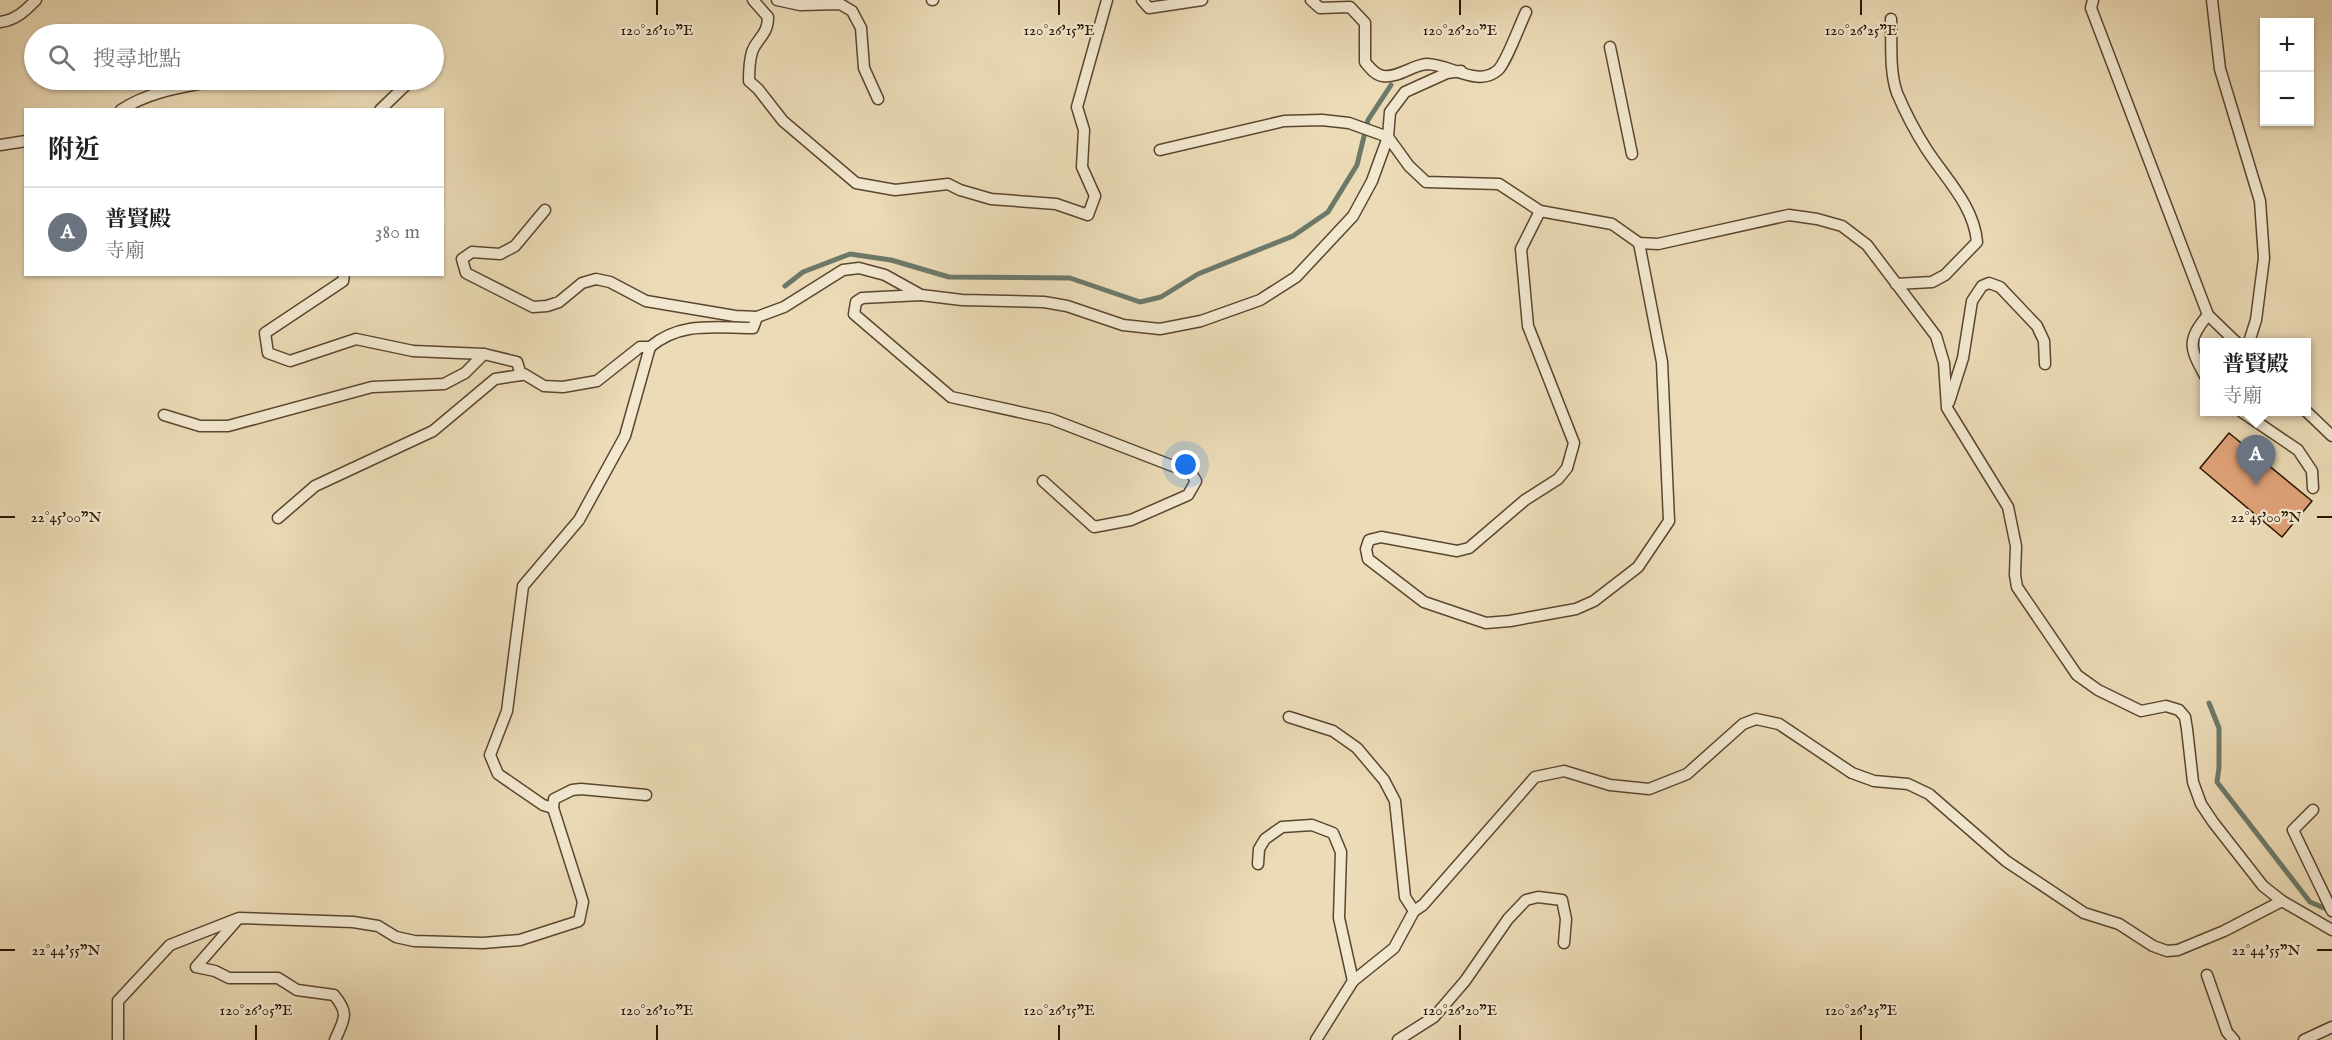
<!DOCTYPE html>
<html lang="zh-TW">
<head>
<meta charset="utf-8">
<style>
  :root { --surface:#fff; --page:#f2f2f2; --text:#202124; --muted:#757577; --line:#e0e0e0; --accent:#d93025 }
  body { margin:0; font-family:"IM FELL English","Noto Serif TC",serif; background:var(--page); color:var(--text) }
  .controls { position:absolute; right:18px; top:18px; display:grid; overflow:hidden; border-radius:0px; box-shadow:0 2px 4px #0004 }
  .controls button { width:54px; height:54px; display:grid; place-items:center; padding:0; border:0; border-bottom:2px solid var(--line); background:var(--surface); color:var(--text); font:30px sans-serif }
  .you { position:absolute; left:1186px; top:465px; width:21px; height:21px; margin:-15px; border:4px solid #fff; border-radius:50%; background:#1a73e8; box-shadow:0 0 0 9px #1a73e833 }
  .badge { display:grid; place-items:center; width:39px; height:39px; border-radius:50%; background:var(--accent); color:#fff; font-size:20px; font-weight:700 }
  .pin { position:absolute; translate:-50% -50px; filter:drop-shadow(0 2px 3px #0008) }
  .pin::after { content:''; position:absolute; top:32px; width:21px; height:18px; background:inherit; clip-path:polygon(0 0,100% 0,50% 100%) }
  .popup { position:absolute; left:2200px; top:338px; width:111px; height:78px; box-sizing:border-box; display:grid; place-content:center; border-radius:0px; background:var(--surface); filter:drop-shadow(0 2px 4px #0005); font-size:20px; white-space:nowrap; color:var(--muted) }
  .popup b { font-size:22px; color:var(--text) }
  .popup::after { content:''; position:absolute; left:50%; top:100%; margin-left:-12px; border:12px solid transparent; border-top-color:var(--surface) }
  .list { margin:0; padding:0; list-style:none }
  h2 { display:flex; justify-content:space-between; align-items:center; height:78px; margin:0; padding:0 24px; font-size:26px }
  h2 small { font-size:20px; font-weight:400; color:var(--muted) }
  .list li { display:grid; grid-template-columns:39px 1fr auto; gap:18px; align-items:center; box-sizing:border-box; height:90px; padding:0 24px; border-top:2px solid var(--line) }
  .list b { display:block; font-size:22px; white-space:nowrap }
  .list p { margin:0; font-size:20px; white-space:nowrap; color:var(--muted) }
  .list em { font-size:20px; font-style:normal; color:var(--muted) }
  .icon { flex:none; width:33px; height:33px; fill:none; stroke:currentColor; stroke-width:2; stroke-linecap:round; stroke-linejoin:round }
  .map { position:relative; flex:none; width:2332px; height:1040px; overflow:hidden }
  .search { position:absolute; background:var(--surface); box-shadow:0 2px 4px #0004; left:24px; top:24px; width:420px; height:66px; display:flex; align-items:center; gap:15px; box-sizing:border-box; padding:0 21px; border-radius:33px; color:var(--muted); font-size:22px }
  .panel { position:absolute; background:var(--surface); box-shadow:0 2px 4px #0004; left:24px; top:108px; width:420px; height:168px; border-radius:0px }
  .map>svg:first-child { display:block }
  .lines { fill:none; stroke-linecap:round; stroke-linejoin:round }
  .stream { stroke:#6c7969; stroke-width:5 }
  .building { fill:#dfa177; stroke:#291502; stroke-width:1.5 }
  .lane-casing { stroke:#5a462f; stroke-width:13 }
  .lane { stroke:#f2e8d0; stroke-width:10 }
  .ticks { fill:none; stroke:#291502; stroke-width:2 }
  .ticks-label { font-size:15px; text-anchor:middle; fill:#291502; stroke:#f2e8d0; stroke-width:4.5; stroke-linejoin:round; paint-order:stroke }
</style>
</head>
<body>
<div class="map">
<svg width="2332" height="1040" viewBox="0 0 2332 1040">
  <rect width="100%" height="100%" fill="#ebdbb6"/>
  <filter id="stains"><feTurbulence type="fractalNoise" baseFrequency=".00333" numOctaves="4"/><feColorMatrix values="0 0 0 0 .2 0 0 0 0 .09 0 0 0 0 .02 0 0 0 .5 -.17"/></filter>
  <radialGradient id="worn" r=".72"><stop offset=".6" stop-color="#630" stop-opacity="0"/><stop offset="1" stop-color="#630" stop-opacity=".3"/></radialGradient>
  <g class="lines">
    <!-- stream -->
    <g class="stream">
      <polyline points="785,286 803,272 850,254 891,260 949,277 1070,278 1140,302 1161,297 1198,274 1293,236 1328,212 1357,165 1368,120 1391,85"/>
      <polyline points="2209,703 2219,728 2219,768 2217,782 2310,902 2331,911"/>
    </g>
  </g>
  <!-- building -->
  <polygon class="building" points="2229,433 2312,501 2282,537 2200,468"/>
  <g class="lines">
    <defs>
      <g id="lane">
        <path d="M 753,0 L 768,17 C 768,35 757,38 752,52 C 749,62 749,71 749,81 L 758,89 L 783,121 L 856,183 L 895,190 L 948,184 L 960,190 L 991,199 L 1056,204 L 1088,215 L 1095,196 L 1082,167 L 1084,130 L 1077,107 L 1107,0"/>
        <polyline points="777,0 800,5 840,4 852,11 861,28 864,68 878,99"/>
        <polyline points="932,0 933,0"/>
        <polyline points="1142,0 1149,8 1202,0"/>
        <path d="M 1311,0 L 1320,8 L 1350,7 L 1365,23 L 1365,62 C 1370,68 1375,75 1383,76 C 1399,78 1412,65 1427,64 C 1450,64 1478,88 1498,70 C 1506,63 1520,24 1526,12"/>
        <polyline points="2093,0 2091,8 2208,315 2236,342"/>
        <polyline points="2212,0 2220,69 2260,201 2264,258 2256,320 2249,342"/>
        <path d="M 1891,19 C 1892,43 1889,70 1897,93 C 1905,112 1916,133 1927,150 C 1946,179 1974,206 1977,242 L 1945,275 L 1932,282 L 1896,284"/>
        <path d="M 0,22 C 16,20 25,11 36,0"/>
        <polyline points="1610,47 1632,154"/>
        <path d="M 121,110 C 151,90 186,87 220,80"/>
        <polyline points="380,110 411,80"/>
        <polyline points="0,145 26,141"/>
        <polyline points="1160,150 1284,121 1322,120 1349,123 1388,137 1409,166 1426,182 1499,184 1540,211 1612,224 1639,243 1658,244 1789,215 1817,219 1842,226 1867,245 1936,336 1944,363 1947,408 2008,507 2016,546 2015,575 2017,587 2077,675 2098,690 2141,711 2166,706 2179,710 2185,717 2187,729 2193,782 2201,804 2213,822 2263,886 2282,901 2332,930"/>
        <polyline points="545,210 515,246 500,254 472,252 462,259 466,273 533,307 547,306 559,302 582,283 596,279 610,282 646,301 735,316 757,317 784,307 843,270 859,268 885,275 921,295 962,300 1044,302 1067,306 1123,325 1160,329 1201,321 1260,300 1296,277 1353,216 1372,181 1388,137 1390,112 1405,92 1447,73 1461,71"/>
        <polyline points="1540,211 1521,249 1528,326 1574,443 1567,468 1558,479 1525,500 1469,548 1457,551 1381,537 1369,540 1366,549 1368,559 1424,602 1486,623 1510,621 1576,609 1594,601 1638,567 1669,521 1662,362 1639,243"/>
        <path d="M 344,274 L 343,281 L 265,333 L 268,353 L 290,361 L 356,339 L 413,351 L 484,354 L 517,362 L 521,375 L 524,374 L 544,386 L 563,387 L 597,381 L 640,347 L 650,347 C 681,321 715,328 753,328 L 757,317"/>
        <polyline points="921,295 862,298 856,302 854,314 951,397 1051,419 1191,473 1196,481 1188,495 1131,520 1094,527 1043,481"/>
        <path d="M 2205,376 C 2190,348 2186,341 2208,315"/>
        <polyline points="1949,402 1963,358 1972,301 1982,286 1989,283 2000,287 2037,326 2044,341 2045,364"/>
        <polyline points="2242,412 2298,450 2312,471 2313,488"/>
        <polyline points="2307,412 2332,436"/>
        <polyline points="164,415 200,426 228,426 372,387 444,384 465,373 484,354"/>
        <polyline points="278,518 315,486 433,431 495,379 521,375"/>
        <polyline points="1289,717 1333,731 1357,748 1384,780 1395,801 1405,897 1414,911 1423,905 1535,777 1564,771 1610,785 1649,789 1687,774 1743,724 1756,719 1779,724 1852,773 1874,781 1908,784 1929,794 2006,861 2084,913 2119,924 2153,946 2167,951 2178,950 2224,931 2282,901"/>
        <polyline points="646,795 581,789 572,790 554,799 553,808 543,805 498,774 490,755 507,711 523,586 579,520 625,436 650,347"/>
        <polyline points="2313,810 2293,830 2332,911"/>
        <polyline points="1258,864 1259,849 1265,839 1282,827 1312,825 1333,833 1341,852 1339,918 1353,981 1394,948 1414,911"/>
        <path d="M 237,920 L 196,967 L 215,971 L 229,978 L 278,978 L 297,990 L 334,995 C 350,1014 344,1019 335,1040"/>
        <polyline points="2207,975 2227,1032 2234,1040"/>
        <polyline points="118,1040 118,1001 170,945 239,918 353,922 378,926 396,937 414,941 483,943 520,940 579,921 583,902 553,808"/>
        <polyline points="1316,1040 1353,981"/>
        <polyline points="1398,1040 1434,1017 1465,981 1508,919 1526,900 1538,897 1562,900 1566,919 1564,943"/>
        <polyline points="2304,1040 2332,1027"/>
      </g>
    </defs>
    <!-- lane casing -->
    <use href="#lane" class="lane-casing"/>
    <!-- lane -->
    <use href="#lane" class="lane"/>
  </g>
  <!-- ticks -->
  <path class="ticks" d="M 657,0 L 657,15M 1059,0 L 1059,15M 1460,0 L 1460,15M 1861,0 L 1861,15M 0,517 L 15,517M 2317,517 L 2332,517M 0,950 L 15,950M 2317,950 L 2332,950M 256,1025 L 256,1040M 657,1025 L 657,1040M 1059,1025 L 1059,1040M 1460,1025 L 1460,1040M 1861,1025 L 1861,1040"/>
  <g class="ticks-label">
    <text x="657" y="35">120°26'10"E</text>
    <text x="1059" y="35">120°26'15"E</text>
    <text x="1460" y="35">120°26'20"E</text>
    <text x="1861" y="35">120°26'25"E</text>
    <text x="66" y="522">22°45'00"N</text>
    <text x="2266" y="522">22°45'00"N</text>
    <text x="66" y="955">22°44'55"N</text>
    <text x="2266" y="955">22°44'55"N</text>
    <text x="256" y="1015">120°26'05"E</text>
    <text x="657" y="1015">120°26'10"E</text>
    <text x="1059" y="1015">120°26'15"E</text>
    <text x="1460" y="1015">120°26'20"E</text>
    <text x="1861" y="1015">120°26'25"E</text>
  </g>
  <rect width="100%" height="100%" filter="url(#stains)"/>
  <rect width="100%" height="100%" fill="url(#worn)"/>
</svg>
<div class="controls">
<button>+</button>
<button>−</button>
</div>
<div class="you"></div>
<div class="pin badge" style="left:2256px;top:485px;background:#6b7280">A</div>
<div class="popup"><b>普賢殿</b>寺廟</div>
<div class="search"><svg class="icon" aria-label="search" viewBox="0 0 24 24"><circle cx="10" cy="10" r="6"/><path d="M15 15l6 6"/></svg>搜尋地點</div>
<section class="panel">
<h2>附近<small></small></h2>
<ul class="list">
<li><span class="badge" style="background:#6b7280">A</span><div><b>普賢殿</b><p>寺廟</p></div><em>380 m</em></li>
</ul>
</section>
</div>
</body>
</html>
